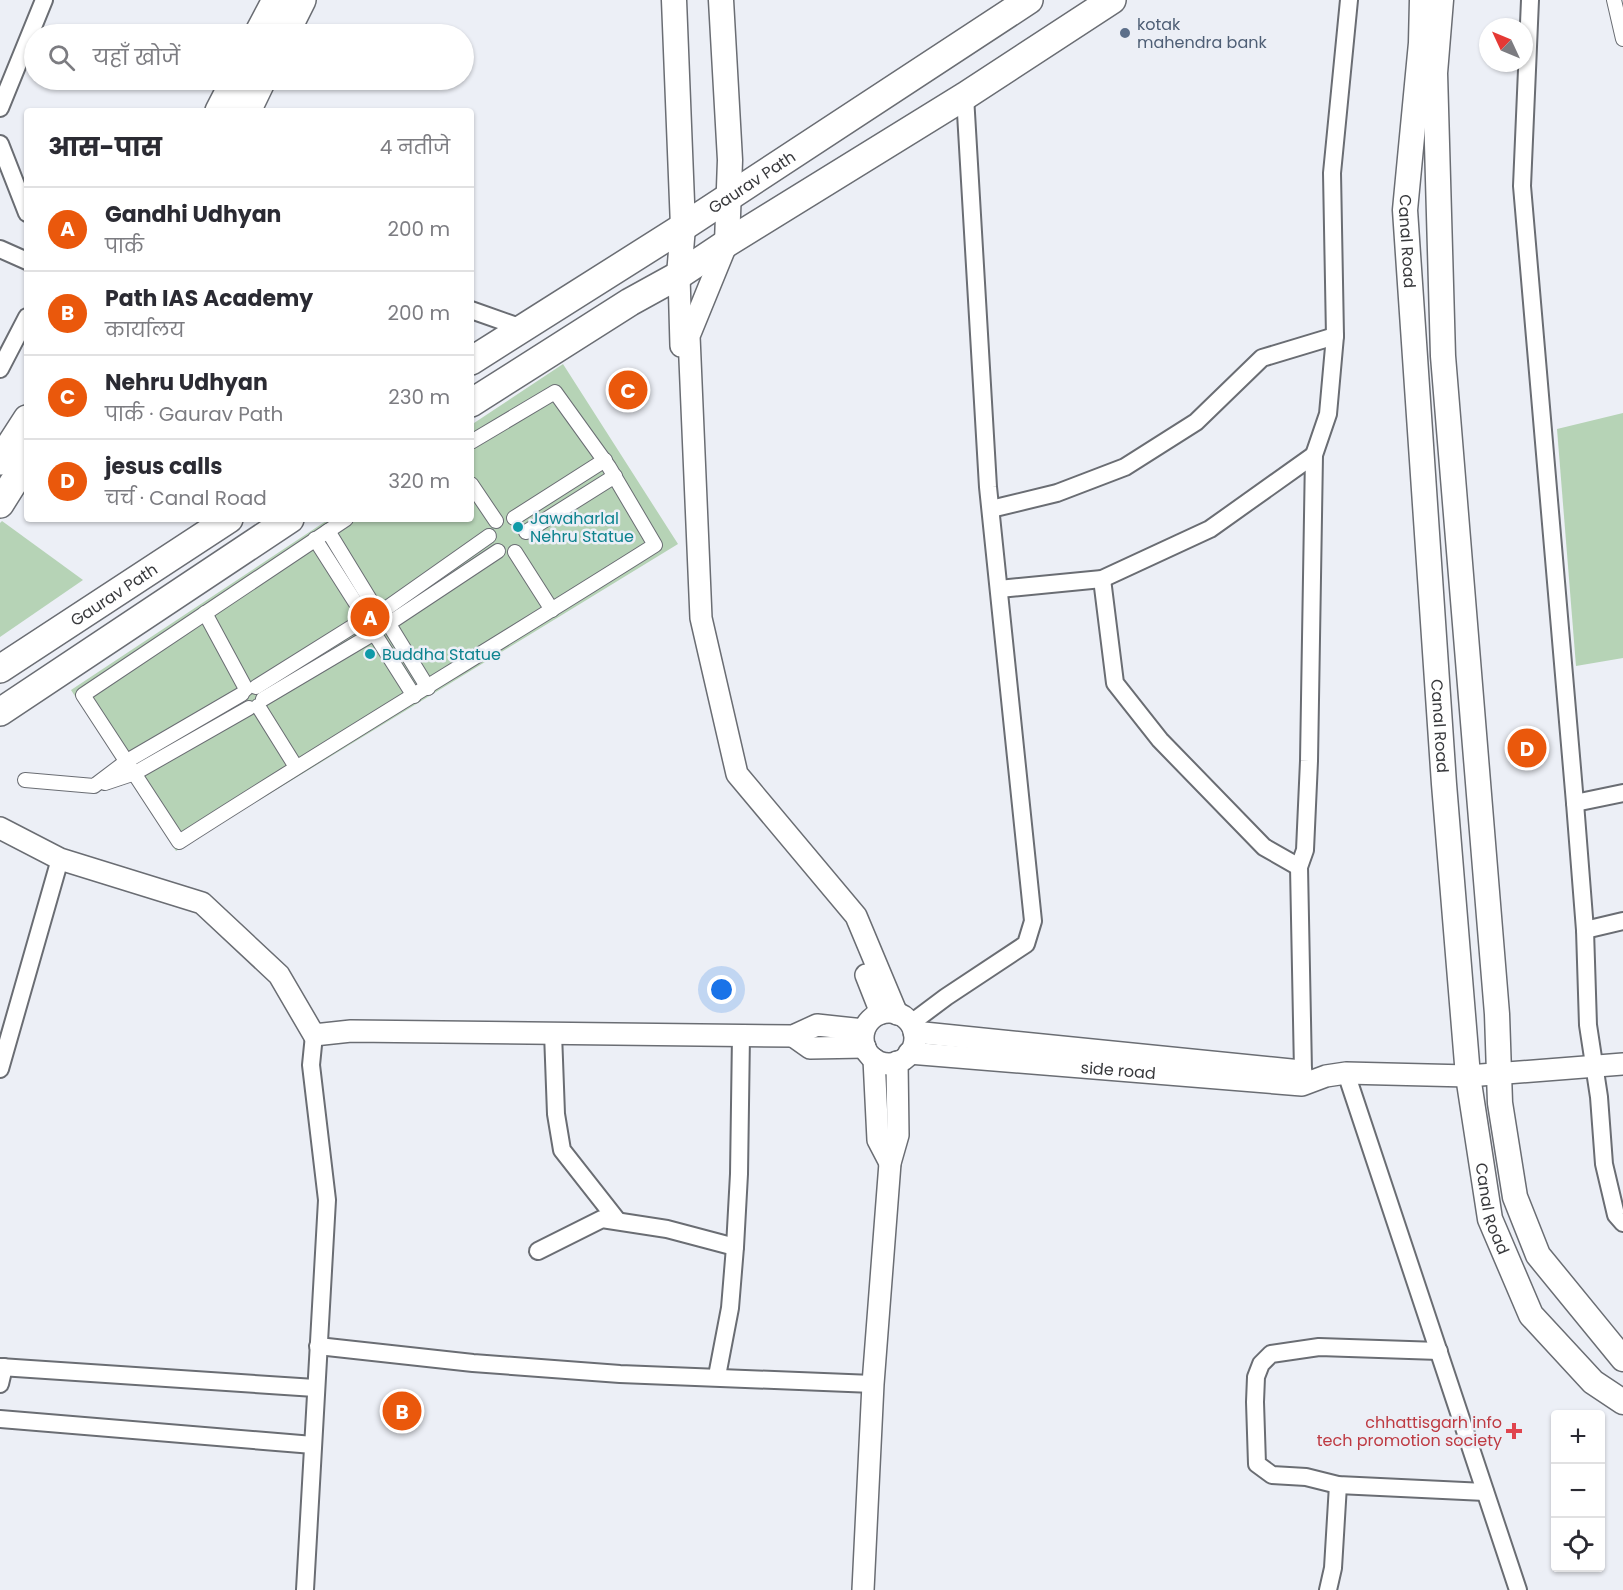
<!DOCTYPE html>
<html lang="hi">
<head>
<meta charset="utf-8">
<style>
  :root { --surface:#fff; --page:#f2f2f3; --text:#2b2b33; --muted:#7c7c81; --line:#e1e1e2; --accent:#ea580c }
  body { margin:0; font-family:Poppins,"Noto Sans Devanagari",sans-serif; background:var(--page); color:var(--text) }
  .controls { position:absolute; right:18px; bottom:18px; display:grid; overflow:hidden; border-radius:6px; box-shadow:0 2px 4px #0004 }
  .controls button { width:54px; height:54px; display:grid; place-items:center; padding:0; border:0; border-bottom:2px solid var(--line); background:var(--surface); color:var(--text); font:30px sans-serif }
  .compass { position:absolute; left:1479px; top:18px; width:54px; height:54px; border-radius:50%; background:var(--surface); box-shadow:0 2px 4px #0004; rotate:314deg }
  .you { position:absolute; left:722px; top:990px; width:21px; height:21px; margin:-15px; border:4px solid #fff; border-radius:50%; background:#1a73e8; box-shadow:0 0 0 9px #1a73e833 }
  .badge { display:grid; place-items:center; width:39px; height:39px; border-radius:50%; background:var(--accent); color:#fff; font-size:20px; font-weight:700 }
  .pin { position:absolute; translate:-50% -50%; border:3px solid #fff; box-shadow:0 2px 6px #0006 }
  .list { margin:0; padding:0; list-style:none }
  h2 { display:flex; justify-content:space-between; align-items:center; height:78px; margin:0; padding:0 24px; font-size:26px }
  h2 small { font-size:20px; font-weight:400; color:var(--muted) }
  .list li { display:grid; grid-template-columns:39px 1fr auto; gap:18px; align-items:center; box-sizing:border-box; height:84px; padding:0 24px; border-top:2px solid var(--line) }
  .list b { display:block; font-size:22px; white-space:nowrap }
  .list p { margin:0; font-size:20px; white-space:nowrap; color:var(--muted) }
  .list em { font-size:20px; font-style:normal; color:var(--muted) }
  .icon { flex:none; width:33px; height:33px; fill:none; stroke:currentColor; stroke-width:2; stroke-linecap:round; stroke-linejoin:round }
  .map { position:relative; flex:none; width:1623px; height:1590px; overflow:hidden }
  .search { position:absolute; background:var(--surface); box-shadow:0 2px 4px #0004; left:24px; top:24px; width:450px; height:66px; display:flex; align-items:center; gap:15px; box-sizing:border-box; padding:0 21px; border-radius:33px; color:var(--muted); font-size:22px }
  .panel { position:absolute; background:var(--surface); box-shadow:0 2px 4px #0004; left:24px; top:108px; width:450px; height:414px; border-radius:6px }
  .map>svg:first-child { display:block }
  .green { fill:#b6d3b6 }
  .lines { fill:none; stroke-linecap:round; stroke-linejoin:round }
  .pedestrian-casing { stroke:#6a6d73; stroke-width:16 }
  .minor-casing { stroke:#6a6d73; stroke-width:20 }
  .tertiary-casing { stroke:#6a6d73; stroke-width:24 }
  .secondary-casing { stroke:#6a6d73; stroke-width:27 }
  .primary-casing { stroke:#6a6d73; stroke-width:30 }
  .pedestrian { stroke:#fff; stroke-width:14 }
  .minor { stroke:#fff; stroke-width:16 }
  .tertiary { stroke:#fff; stroke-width:21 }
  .secondary { stroke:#fff; stroke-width:24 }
  .primary { stroke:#fff; stroke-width:27 }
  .service-dot { fill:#5c6f8a; stroke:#eceff6; stroke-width:2 }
  .culture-dot { fill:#0f9aa8; stroke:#eceff6; stroke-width:2 }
  .health-dot { fill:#e0444e; stroke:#eceff6; stroke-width:2 }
  .labels { text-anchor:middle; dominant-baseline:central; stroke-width:5; stroke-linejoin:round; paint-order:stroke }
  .service-label { font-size:16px; fill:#4e5e75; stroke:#eceff6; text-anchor:start }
  .street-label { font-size:16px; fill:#38393c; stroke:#eceff6 }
  .culture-label { font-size:16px; fill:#0d838f; stroke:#eceff6; text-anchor:start }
  .health-label { font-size:16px; fill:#be3a42; stroke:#eceff6; text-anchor:end }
</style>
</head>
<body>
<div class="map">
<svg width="1623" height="1590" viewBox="0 0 1623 1590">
  <rect width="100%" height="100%" fill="#eceff6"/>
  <!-- green -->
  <g class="green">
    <polygon points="563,364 678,544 176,851 71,690 329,519 471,519 471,425"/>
    <polygon points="1623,413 1623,658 1576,666 1557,429"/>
    <polygon points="2,521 83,580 0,637 0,523"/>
  </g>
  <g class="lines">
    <defs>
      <g id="pedestrian">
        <polyline points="1614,0 1623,39"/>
        <polyline points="471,484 496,521"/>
        <polyline points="514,518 605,460"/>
        <path d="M 346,519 L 83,695 L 179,842 C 336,741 497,645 655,545 L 609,467 L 555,392 L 471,442"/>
        <polyline points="328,531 375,608"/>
        <polyline points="526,532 615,476"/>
        <polyline points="315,539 364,616"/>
        <polyline points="515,552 552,610"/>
        <polyline points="384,610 489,536"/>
        <polyline points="205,613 246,689"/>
        <polyline points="391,622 498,551"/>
        <polyline points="390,626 428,688"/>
        <polyline points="376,636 414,696"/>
        <polyline points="256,687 363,620"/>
        <polyline points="263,699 371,635"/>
        <polyline points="258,706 296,767"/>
        <polyline points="25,780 94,786 127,761 242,694"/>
        <polyline points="105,783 135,773 249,708"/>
      </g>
      <g id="minor">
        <polyline points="1530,0 1522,186 1575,803 1585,930 1588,1025 1599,1097 1604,1164 1616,1215 1623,1223"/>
        <polyline points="0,108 44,0"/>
        <polyline points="0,144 27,213"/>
        <polyline points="0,249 27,261"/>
        <polyline points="471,310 522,328"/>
        <polyline points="0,369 27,317"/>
        <polyline points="991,509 1057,493 1125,467 1196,422 1262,358 1335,336"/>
        <polyline points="1102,579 1115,683 1160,740 1264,847 1299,867"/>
        <polyline points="999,589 1102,579 1210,529 1314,455"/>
        <polyline points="1575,803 1623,793"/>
        <polyline points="1585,930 1623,921"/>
        <polyline points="910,1024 946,997 1026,944 1033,921 988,487 965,96"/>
        <polyline points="553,1033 556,1114 562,1150 617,1220"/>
        <polyline points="0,1069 60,859"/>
        <polyline points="1303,1071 1299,867 1305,850 1309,761 1314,455 1328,414 1335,336 1332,173 1349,0"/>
        <polyline points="1346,1073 1518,1590"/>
        <polyline points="538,1251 602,1219 667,1229 735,1247"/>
        <polyline points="318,1346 473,1363 620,1374 873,1384"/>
        <polyline points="1439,1351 1319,1347 1271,1354 1261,1364 1256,1377 1255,1402 1257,1464 1272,1475 1306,1477 1338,1485 1485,1492"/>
        <polyline points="0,1367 315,1388"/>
        <polyline points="717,1376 730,1308 735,1247 739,1174 741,1035"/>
        <polyline points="0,1384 4,1367"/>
        <polyline points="0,1419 313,1445"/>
        <polyline points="305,1590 327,1200 311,1065 314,1035"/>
        <polyline points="1328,1590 1333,1568 1338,1485"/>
      </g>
      <g id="tertiary">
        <polyline points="727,243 689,336 701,618 737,774 856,916 897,1014"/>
        <polyline points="679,275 681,346"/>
        <polyline points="0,828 60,859 202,903 279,975 314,1035 351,1031 793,1036 817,1025 864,1030"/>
        <polyline points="866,975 881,1013"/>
        <circle cx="889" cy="1038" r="26"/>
        <polyline points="914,1032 1301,1071"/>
        <polyline points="793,1036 810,1048 865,1047"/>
        <path id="s1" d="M 909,1053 L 1302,1085 L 1326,1076 L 1346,1073 L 1468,1076 L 1623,1064"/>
        <polyline points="874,1059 878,1140 890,1163"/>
        <polyline points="863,1590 873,1384 890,1163 898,1135 897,1062"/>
      </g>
      <g id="secondary">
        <polyline points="674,0 683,227 679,275"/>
        <polyline points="721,0 730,160 727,243"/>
        <path id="s2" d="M 1422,0 L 1421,43 L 1405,210 L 1444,784 L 1468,1076 L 1490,1219 L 1531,1315 L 1593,1382 L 1623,1402"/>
        <polyline points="1441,0 1435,73 1443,356 1497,1014 1500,1103 1515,1197 1538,1255 1623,1359"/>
      </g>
      <g id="primary">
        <polyline points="258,34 276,0"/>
        <polyline points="285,34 302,0"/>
        <polyline points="219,111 235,80"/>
        <polyline points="247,111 262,80"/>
        <path id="s3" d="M 471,361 L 683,227 L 1029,0"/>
        <polyline points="471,403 630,302 679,275 727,243 965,96 1112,0"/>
        <polyline points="0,461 27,419"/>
        <polyline points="0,504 27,461"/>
        <path id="s4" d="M 0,669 L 229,519"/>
        <polyline points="0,712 290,519"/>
      </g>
    </defs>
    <!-- pedestrian casing -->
    <use href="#pedestrian" class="pedestrian-casing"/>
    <!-- minor casing -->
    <use href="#minor" class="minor-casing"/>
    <!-- tertiary casing -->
    <use href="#tertiary" class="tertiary-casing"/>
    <!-- secondary casing -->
    <use href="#secondary" class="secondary-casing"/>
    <!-- primary casing -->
    <use href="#primary" class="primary-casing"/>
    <!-- pedestrian -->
    <use href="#pedestrian" class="pedestrian"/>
    <!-- minor -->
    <use href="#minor" class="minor"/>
    <!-- tertiary -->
    <use href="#tertiary" class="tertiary"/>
    <!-- secondary -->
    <use href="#secondary" class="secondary"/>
    <!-- primary -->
    <use href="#primary" class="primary"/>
  </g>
  <!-- markers -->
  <circle class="service-dot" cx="1125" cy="33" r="6"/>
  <g class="culture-dot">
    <circle cx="518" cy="527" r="6"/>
    <circle cx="370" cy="654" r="6"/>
  </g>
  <path class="health-dot" d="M1511 1422h6v6h6v6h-6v6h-6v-6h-6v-6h6z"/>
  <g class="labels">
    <!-- service labels -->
    <g class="service-label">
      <text x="1137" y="24">kotak<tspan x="1137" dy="18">mahendra bank</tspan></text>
    </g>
    <!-- street labels -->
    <g class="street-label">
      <text stroke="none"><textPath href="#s3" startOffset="333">Gaurav Path</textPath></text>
      <text stroke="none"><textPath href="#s2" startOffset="242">Canal Road</textPath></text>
      <text stroke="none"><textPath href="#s4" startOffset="136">Gaurav Path</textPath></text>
      <text stroke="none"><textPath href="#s2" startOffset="728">Canal Road</textPath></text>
      <text stroke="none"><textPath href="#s1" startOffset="210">side road</textPath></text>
      <text stroke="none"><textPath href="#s2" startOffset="1214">Canal Road</textPath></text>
    </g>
    <!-- culture labels -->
    <g class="culture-label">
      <text x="530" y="518">Jawaharlal<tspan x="530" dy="18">Nehru Statue</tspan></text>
      <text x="382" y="654">Buddha Statue</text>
    </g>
    <!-- health labels -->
    <g class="health-label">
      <text x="1502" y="1422">chhattisgarh info<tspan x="1502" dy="18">tech promotion society</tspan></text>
    </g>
  </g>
</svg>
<div class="controls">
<button>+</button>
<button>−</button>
<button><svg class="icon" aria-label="locate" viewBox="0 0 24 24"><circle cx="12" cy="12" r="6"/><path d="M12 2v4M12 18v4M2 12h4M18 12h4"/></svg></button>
</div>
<svg class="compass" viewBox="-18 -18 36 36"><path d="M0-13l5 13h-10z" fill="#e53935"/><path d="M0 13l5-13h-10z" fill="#7c7c81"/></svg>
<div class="you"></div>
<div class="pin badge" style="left:370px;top:617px">A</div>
<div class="pin badge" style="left:402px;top:1411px">B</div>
<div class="pin badge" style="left:628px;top:390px">C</div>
<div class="pin badge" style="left:1527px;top:748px">D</div>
<div class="search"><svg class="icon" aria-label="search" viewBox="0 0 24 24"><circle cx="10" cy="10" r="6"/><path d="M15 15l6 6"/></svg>यहाँ खोजें</div>
<section class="panel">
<h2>आस-पास<small>4 नतीजे</small></h2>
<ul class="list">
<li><span class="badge">A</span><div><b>Gandhi Udhyan</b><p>पार्क</p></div><em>200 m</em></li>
<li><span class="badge">B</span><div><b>Path IAS Academy</b><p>कार्यालय</p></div><em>200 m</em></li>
<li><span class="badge">C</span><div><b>Nehru Udhyan</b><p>पार्क · Gaurav Path</p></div><em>230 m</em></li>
<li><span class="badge">D</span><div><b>jesus calls</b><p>चर्च · Canal Road</p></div><em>320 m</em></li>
</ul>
</section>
</div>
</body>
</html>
